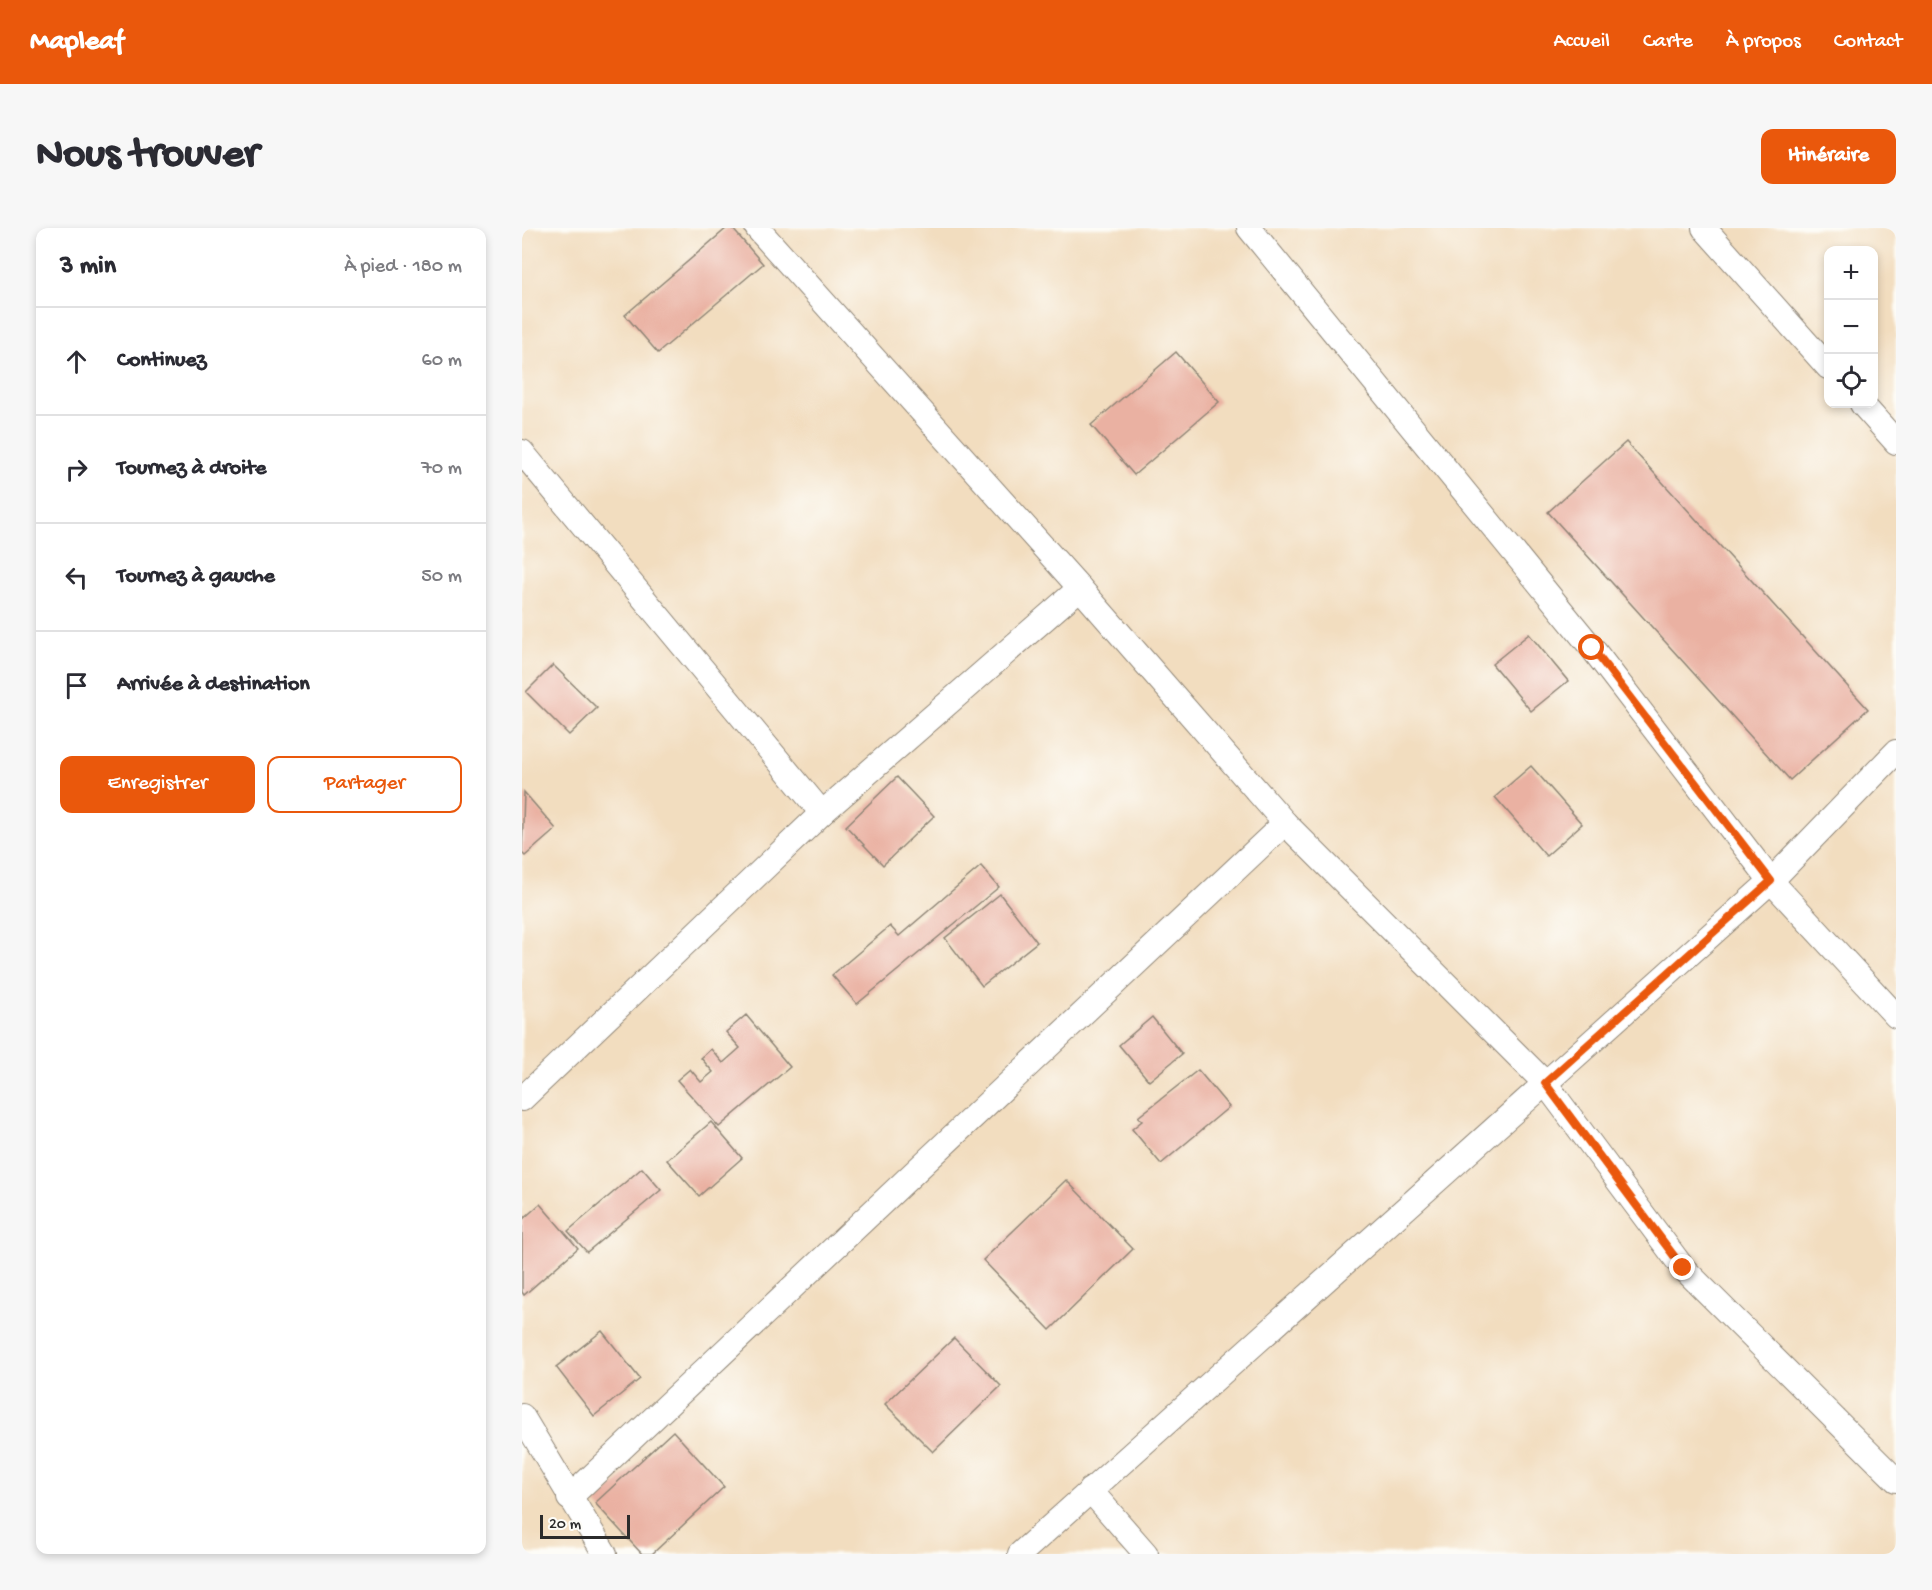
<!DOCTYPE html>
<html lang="fr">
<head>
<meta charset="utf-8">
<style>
  :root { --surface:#fff; --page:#f7f7f7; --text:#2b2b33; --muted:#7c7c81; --line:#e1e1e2; --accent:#ea580c }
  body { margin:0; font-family:"Gochi Hand",sans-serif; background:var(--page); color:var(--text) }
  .controls { position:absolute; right:18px; top:18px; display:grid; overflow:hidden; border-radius:12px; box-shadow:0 3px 9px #0003 }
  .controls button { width:54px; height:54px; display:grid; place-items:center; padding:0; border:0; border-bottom:2px solid var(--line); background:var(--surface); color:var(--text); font:30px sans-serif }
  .scale { position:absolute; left:18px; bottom:15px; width:90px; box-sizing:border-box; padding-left:6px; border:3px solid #2b2b2b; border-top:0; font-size:16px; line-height:21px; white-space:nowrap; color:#2b2b2b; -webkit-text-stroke:4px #fdfcf7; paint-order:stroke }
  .stop { position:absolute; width:18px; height:18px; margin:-14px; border:4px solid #ea580c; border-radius:50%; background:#fff }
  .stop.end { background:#ea580c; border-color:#fff; box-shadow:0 2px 6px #0008 }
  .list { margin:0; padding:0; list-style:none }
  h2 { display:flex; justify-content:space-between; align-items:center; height:78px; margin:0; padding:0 24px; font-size:26px }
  h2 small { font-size:20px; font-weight:400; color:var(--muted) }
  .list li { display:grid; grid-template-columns:39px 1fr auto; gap:18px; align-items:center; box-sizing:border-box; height:108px; padding:0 24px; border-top:2px solid var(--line) }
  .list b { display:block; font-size:22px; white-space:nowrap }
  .list em { font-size:20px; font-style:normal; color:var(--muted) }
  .actions { display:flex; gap:12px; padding:18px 24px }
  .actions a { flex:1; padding:14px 0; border:2px solid var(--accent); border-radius:12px; text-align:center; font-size:21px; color:var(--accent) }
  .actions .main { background:var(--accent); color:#fff }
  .icon { flex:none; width:33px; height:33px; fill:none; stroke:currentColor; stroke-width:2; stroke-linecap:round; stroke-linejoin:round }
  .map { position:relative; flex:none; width:1374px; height:1326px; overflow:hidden; border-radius:12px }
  header { display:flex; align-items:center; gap:36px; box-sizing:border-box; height:84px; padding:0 30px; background:var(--accent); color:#fff }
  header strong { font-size:28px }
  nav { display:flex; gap:33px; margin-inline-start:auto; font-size:21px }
  .intro { display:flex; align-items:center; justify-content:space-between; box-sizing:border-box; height:144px; padding:0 36px }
  h1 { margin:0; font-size:42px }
  .button { padding:15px 27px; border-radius:12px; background:var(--accent); color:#fff; font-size:21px; font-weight:700 }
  main { display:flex; gap:36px; padding:0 36px }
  aside { flex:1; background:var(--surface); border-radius:12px; box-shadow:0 3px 9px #0003 }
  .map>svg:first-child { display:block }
  .building { fill:#eab1a2 }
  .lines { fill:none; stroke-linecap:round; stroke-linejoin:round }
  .minor-casing { stroke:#8e8475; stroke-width:26 }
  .minor { stroke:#fff; stroke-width:24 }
  .route { stroke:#ea580c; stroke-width:8 }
</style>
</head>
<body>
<header>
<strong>Mapleaf</strong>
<nav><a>Accueil</a><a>Carte</a><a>À propos</a><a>Contact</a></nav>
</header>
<div class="intro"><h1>Nous trouver</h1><a class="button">Itinéraire</a></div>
<main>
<aside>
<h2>3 min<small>À pied · 180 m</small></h2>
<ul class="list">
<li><svg class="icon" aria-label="ahead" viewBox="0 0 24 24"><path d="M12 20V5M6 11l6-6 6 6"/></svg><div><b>Continuez</b></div><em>60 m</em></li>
<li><svg class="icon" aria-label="right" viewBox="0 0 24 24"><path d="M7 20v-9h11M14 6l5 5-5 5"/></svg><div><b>Tournez à droite</b></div><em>70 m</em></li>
<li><svg class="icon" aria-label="left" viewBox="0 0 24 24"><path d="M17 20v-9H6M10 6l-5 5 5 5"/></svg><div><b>Tournez à gauche</b></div><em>50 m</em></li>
<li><svg class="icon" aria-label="arrive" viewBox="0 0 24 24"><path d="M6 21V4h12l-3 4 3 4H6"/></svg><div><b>Arrivée à destination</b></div></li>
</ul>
<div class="actions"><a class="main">Enregistrer</a><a>Partager</a></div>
</aside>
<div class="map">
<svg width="1374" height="1326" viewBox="0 0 1374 1326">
  <rect width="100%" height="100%" fill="#fdfcf7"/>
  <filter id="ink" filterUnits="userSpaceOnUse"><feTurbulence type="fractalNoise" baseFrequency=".0167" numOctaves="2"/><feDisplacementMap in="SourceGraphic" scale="12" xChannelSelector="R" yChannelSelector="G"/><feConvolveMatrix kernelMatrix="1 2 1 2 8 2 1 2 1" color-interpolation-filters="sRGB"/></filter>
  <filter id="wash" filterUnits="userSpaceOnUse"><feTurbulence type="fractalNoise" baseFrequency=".008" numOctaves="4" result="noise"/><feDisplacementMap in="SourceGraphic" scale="24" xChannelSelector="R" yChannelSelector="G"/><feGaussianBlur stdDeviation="1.35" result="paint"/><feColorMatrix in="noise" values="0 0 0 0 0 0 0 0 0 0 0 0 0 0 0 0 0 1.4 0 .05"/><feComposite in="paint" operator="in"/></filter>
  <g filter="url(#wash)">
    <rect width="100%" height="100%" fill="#f2ddbf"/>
    <g id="blocks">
      <!-- building -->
      <g class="building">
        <polygon points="205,0 210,0 241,36 136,125 103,87"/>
        <polygon points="654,124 697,174 612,247 569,197"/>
        <polygon points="1104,214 1346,481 1268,552 1026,284"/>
        <polygon points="1007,406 1046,453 1009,483 970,436"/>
        <polygon points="31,437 75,480 47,507 4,464"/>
        <polygon points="1009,538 1060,596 1024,628 973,569"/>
        <polygon points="375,549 412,588 361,637 324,598"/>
        <polygon points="2,564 34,601 3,628 0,625"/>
        <polygon points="459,638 477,659 335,776 310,747 368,698 377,708"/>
        <polygon points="478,666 515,714 460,758 423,710"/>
        <polygon points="224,787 268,839 197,899 155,852 168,841 179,854 191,844 179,830 189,821 201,835 218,820 204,804"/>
        <polygon points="630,789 660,826 627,853 597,817"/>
        <polygon points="676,842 707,879 639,936 610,901 620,893 616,889"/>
        <polygon points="189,894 220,930 177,968 145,932"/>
        <polygon points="120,940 139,962 65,1024 46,1003"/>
        <polygon points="544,952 611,1021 528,1102 461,1032"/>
        <polygon points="18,976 56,1020 2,1067 0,1064 0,992"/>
        <polygon points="80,1103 118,1151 72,1188 34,1139"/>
        <polygon points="432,1110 479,1158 411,1224 363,1176"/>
        <polygon points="151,1203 202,1259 130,1326 120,1326 73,1275"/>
      </g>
    </g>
  </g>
  <g filter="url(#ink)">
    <use href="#blocks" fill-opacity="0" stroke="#8e8475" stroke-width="1.5"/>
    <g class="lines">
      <defs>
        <g id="minor">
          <polyline points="235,0 558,360 763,595 1023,855 1161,1040 1374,1252"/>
          <polyline points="727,0 1070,420 1249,653 1374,788"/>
          <polyline points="1182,0 1306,139"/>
          <polyline points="1340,176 1374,214"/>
          <polyline points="0,224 300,585"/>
          <polyline points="0,871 300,585 558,360"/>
          <polyline points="0,1188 83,1326"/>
          <polyline points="568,1262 624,1326"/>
          <polyline points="47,1270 763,595"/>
          <polyline points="498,1326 1249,653 1374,524"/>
        </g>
      </defs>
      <!-- minor casing -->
      <use href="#minor" class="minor-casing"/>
      <!-- minor -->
      <use href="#minor" class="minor"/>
    </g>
  </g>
  <g class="lines" filter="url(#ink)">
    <!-- route -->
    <polyline class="route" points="1070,420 1249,653 1023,855 1161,1040"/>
  </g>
</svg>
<div class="controls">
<button>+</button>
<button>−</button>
<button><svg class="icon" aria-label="locate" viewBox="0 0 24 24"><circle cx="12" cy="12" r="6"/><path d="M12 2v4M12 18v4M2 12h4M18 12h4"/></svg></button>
</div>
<div class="scale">20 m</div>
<div class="stop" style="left:1070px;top:420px"></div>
<div class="stop end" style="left:1161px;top:1040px"></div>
</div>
</main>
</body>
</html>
